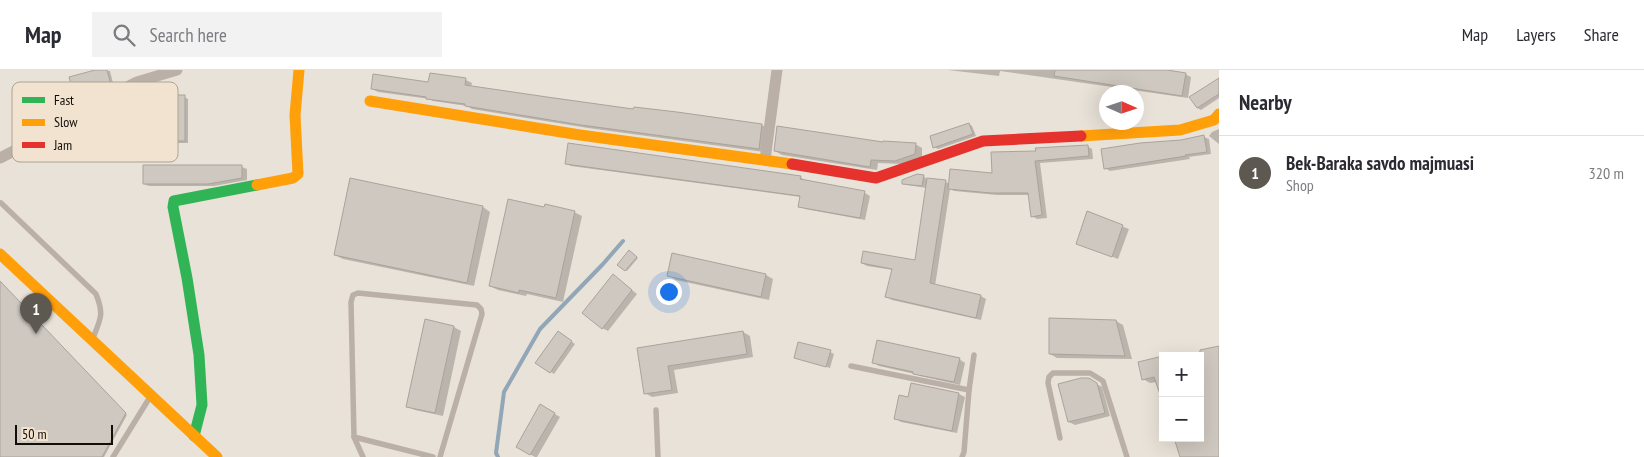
<!DOCTYPE html>
<html lang="en">
<head>
<meta charset="utf-8">
<style>
  :root { --surface:#fff; --page:#f2f2f3; --text:#2b2b33; --muted:#7c7c81; --line:#e1e1e2; --accent:#5d5850 }
  body { margin:0; font-family:"PT Sans Narrow",sans-serif; background:var(--page); color:var(--text) }
  .controls { position:absolute; right:15px; bottom:15px; display:grid; overflow:hidden; border-radius:0px; box-shadow:0 5px 20px #0002 }
  .controls button { width:45px; height:45px; display:grid; place-items:center; padding:0; border:0; border-bottom:1px solid var(--line); background:var(--surface); color:var(--text); font:25px sans-serif }
  .compass { position:absolute; left:1099px; top:15px; width:45px; height:45px; border-radius:50%; background:var(--surface); box-shadow:0 5px 20px #0002; rotate:93deg }
  .scale { position:absolute; left:15px; bottom:12px; width:98px; box-sizing:border-box; padding-left:5px; border:2px solid #120d07; border-top:0; font-size:14px; line-height:18px; white-space:nowrap; color:#120d07; -webkit-text-stroke:4px #f1e3d0; paint-order:stroke }
  .you { position:absolute; left:668px; top:221px; width:18px; height:18px; margin:-12px; border:4px solid #fff; border-radius:50%; background:#1a73e8; box-shadow:0 0 0 8px #1a73e833 }
  .badge { display:grid; place-items:center; width:32px; height:32px; border-radius:50%; background:var(--accent); color:#fff; font-size:16px; font-weight:700 }
  .pin { position:absolute; translate:-50% -41px; filter:drop-shadow(0 1px 2px #0008) }
  .pin::after { content:''; position:absolute; top:26px; width:18px; height:15px; background:inherit; clip-path:polygon(0 0,100% 0,50% 100%) }
  .list { margin:0; padding:0; list-style:none }
  h2 { display:flex; justify-content:space-between; align-items:center; height:65px; margin:0; padding:0 20px; font-size:21px }
  h2 small { font-size:16px; font-weight:400; color:var(--muted) }
  .list li { display:grid; grid-template-columns:32px 1fr auto; gap:15px; align-items:center; box-sizing:border-box; height:75px; padding:0 20px; border-top:1px solid var(--line) }
  .list b { display:block; font-size:19px; white-space:nowrap }
  .list p { margin:0; font-size:16px; white-space:nowrap; color:var(--muted) }
  .list em { font-size:16px; font-style:normal; color:var(--muted) }
  .icon { flex:none; width:28px; height:28px; fill:none; stroke:currentColor; stroke-width:2; stroke-linecap:round; stroke-linejoin:round }
  .map { position:relative; flex:none; width:1219px; height:387px; overflow:hidden }
  header { display:flex; align-items:center; gap:30px; box-sizing:border-box; height:70px; padding:0 25px; background:var(--surface); border-bottom:1px solid var(--line) }
  header strong { font-size:24px }
  nav { display:flex; gap:28px; margin-inline-start:auto; font-size:18px }
  .search { width:350px; height:45px; background:var(--page); display:flex; align-items:center; gap:12px; box-sizing:border-box; padding:0 18px; border-radius:0px; color:var(--muted); font-size:19px }
  main { display:flex }
  aside { flex:1; background:var(--surface) }
  .map>svg:first-child { display:block }
  .shadow { fill:#0003 }
  .lines { fill:none; stroke-linecap:round; stroke-linejoin:round }
  .stream { stroke:#91a6b6; stroke-width:4 }
  .building { fill:#cec8c0; stroke:#a9a39c }
  .lane { stroke:#bbb0a8; stroke-width:5.5 }
  .street { stroke:#bbb0a8; stroke-width:11 }
  .fast { stroke:#30b455; stroke-width:11 }
  .slow { stroke:#ff9f0a; stroke-width:11 }
  .jam { stroke:#e5322d; stroke-width:11 }
  .key { fill:#f1e3d0; stroke:#aea394; stroke-width:1 }
  .key-label { font-size:14px; fill:#120d07 }
</style>
</head>
<body>
<header>
<strong>Map</strong>
<div class="search"><svg class="icon" aria-label="search" viewBox="0 0 24 24"><circle cx="10" cy="10" r="6"/><path d="M15 15l6 6"/></svg>Search here</div>
<nav><a>Map</a><a>Layers</a><a>Share</a></nav>
</header>
<main>
<div class="map">
<svg width="1219" height="387" viewBox="0 0 1219 387">
  <rect width="100%" height="100%" fill="#e9e2d8"/>
  <!-- shadow -->
  <g class="shadow">
    <polygon points="100,0 110,1 114,17 79,27 75,24"/>
    <polygon points="948,0 1157,0 1185,4 1191,7 1188,28 1000,1 999,6"/>
    <polygon points="431,5 466,10 472,13 471,17 634,41 762,55 768,59 764,82 588,58 472,39 467,36 433,31 430,29 378,22 372,19 429,14"/>
    <polygon points="1219,10 1219,28 1201,40 1197,38"/>
    <polygon points="184,27 188,29 188,73 171,73 167,71"/>
    <polygon points="969,54 972,56 976,66 938,79 934,77"/>
    <polygon points="1219,59 1219,74 1209,66 1212,62"/>
    <polygon points="1204,67 1209,69 1211,84 1189,87 1190,89 1110,101 1105,98 1181,71"/>
    <polygon points="884,74 915,74 922,78 922,87 902,94 878,93 877,100 782,85 775,81"/>
    <polygon points="1087,76 1092,79 1093,89 1040,93 1047,148 1037,149 1032,146 1029,125 997,125 954,121 950,119 935,216 981,226 986,229 981,250 892,230 887,227 893,200 867,196 862,193 916,191 927,118 907,115 903,113 923,106 927,109 946,112 950,114 993,105 1037,82"/>
    <polygon points="566,93 800,107 805,110 865,123 870,126 865,150 805,139 800,136 801,127 571,96"/>
    <polygon points="242,97 247,99 247,110 214,116 149,116 144,114"/>
    <polygon points="483,137 490,142 474,216 343,189 335,185"/>
    <polygon points="545,138 574,142 582,146 563,232 527,224 526,226 498,220 490,216"/>
    <polygon points="1088,143 1129,159 1118,189 1077,173"/>
    <polygon points="630,182 638,188 627,201 619,195"/>
    <polygon points="668,205 766,205 773,209 769,230 676,210"/>
    <polygon points="618,209 637,224 608,261 602,258"/>
    <polygon points="0,212 127,345 104,387 0,387"/>
    <polygon points="426,250 454,257 461,261 443,346 415,340 407,336"/>
    <polygon points="1116,251 1123,255 1132,289 1057,288 1050,284"/>
    <polygon points="743,262 750,266 753,287 674,300 678,323 652,327 645,323 638,279"/>
    <polygon points="562,265 575,274 554,304 551,302"/>
    <polygon points="1219,277 1219,387 1181,387 1200,368 1200,286 1181,286"/>
    <polygon points="830,282 834,284 830,298 795,288"/>
    <polygon points="1169,284 1173,286 1163,286 1163,330 1157,312 1150,313 1143,309 1139,293"/>
    <polygon points="959,289 965,293 960,315 920,306 915,304 879,296 873,292"/>
    <polygon points="1088,309 1102,317 1110,346 1075,355 1069,352"/>
    <polygon points="912,314 959,324 965,327 957,363 901,352 895,348 909,328"/>
    <polygon points="541,336 560,347 537,387 535,387 517,377"/>
  </g>
  <g class="lines">
    <!-- stream -->
    <polyline class="stream" points="498,387 496,383 504,322 540,259 603,194 623,171"/>
  </g>
  <!-- building -->
  <g class="building">
    <polygon points="95,0 107,0 111,15 74,25 69,7"/>
    <polygon points="1055,0 1167,0 1186,3 1182,26 1054,6"/>
    <polygon points="430,3 466,8 465,15 547,27 633,39 634,37 677,42 762,54 759,79 581,55 465,36 465,34 426,29 426,27 371,19 373,4 428,12"/>
    <polygon points="1219,8 1219,24 1197,38 1189,27"/>
    <rect x="166" y="25" width="19" height="46"/>
    <polygon points="969,53 973,64 933,78 930,66"/>
    <polygon points="777,56 883,72 883,71 916,73 915,84 895,91 871,90 870,97 774,81"/>
    <polygon points="1204,65 1207,82 1185,85 1186,86 1104,99 1101,79 1140,73 1181,70"/>
    <polygon points="568,73 801,106 800,109 865,121 860,148 798,137 800,126 565,94"/>
    <polygon points="1088,75 1089,86 1035,91 1042,145 1031,147 1028,123 991,123 948,119 950,99 992,103 991,82 1036,81 1035,78"/>
    <polygon points="143,95 242,95 242,108 208,114 143,114"/>
    <polygon points="917,104 924,105 922,116 902,114 902,110"/>
    <polygon points="350,108 483,136 467,213 334,185"/>
    <polygon points="927,108 946,110 930,213 981,225 976,248 885,227 892,199 861,193 863,181 915,190"/>
    <polygon points="508,129 544,137 545,134 575,141 556,228 519,220 519,223 489,216"/>
    <polygon points="1087,141 1123,155 1112,187 1076,174"/>
    <polygon points="629,180 637,187 625,201 617,195"/>
    <polygon points="672,183 766,204 761,227 667,206"/>
    <polygon points="613,204 632,220 602,259 582,243"/>
    <polygon points="0,211 126,343 102,387 0,387"/>
    <polygon points="1049,248 1116,250 1125,286 1049,284"/>
    <polygon points="425,249 454,256 435,343 406,337"/>
    <polygon points="558,261 572,271 550,303 535,293"/>
    <polygon points="743,261 747,284 668,296 672,320 644,324 637,278"/>
    <polygon points="877,270 960,288 954,312 913,304 913,302 872,293"/>
    <polygon points="798,272 831,280 826,297 794,288"/>
    <polygon points="1219,276 1219,387 1180,387 1174,368 1200,368 1200,280"/>
    <polygon points="1163,286 1163,326 1161,327 1154,307 1142,310 1138,292"/>
    <polygon points="1081,308 1089,308 1097,313 1105,343 1068,352 1058,314"/>
    <polygon points="911,313 959,323 952,361 894,349 899,325 908,327"/>
    <polygon points="540,334 555,343 530,385 516,377"/>
  </g>
  <g class="lines">
    <!-- lane -->
    <g class="lane">
      <path d="M 1,133 L 96,224 C 104,244 101,248 93,268"/>
      <polyline points="851,296 969,320"/>
      <polyline points="656,340 658,387"/>
      <polyline points="354,367 363,387"/>
      <polyline points="1060,368 1048,313 1049,307 1053,303 1090,303 1103,311 1127,387"/>
      <polyline points="113,387 150,327"/>
      <polyline points="433,387 354,367 351,232 353,225 358,223 477,235 481,239 482,244 440,387"/>
      <polyline points="962,387 964,382 969,320 974,285"/>
    </g>
    <!-- street -->
    <g class="street">
      <polyline points="0,88 90,42 108,27 137,12 177,0"/>
      <polyline points="765,90 777,0"/>
    </g>
    <!-- fast -->
    <polyline class="fast" points="194,366 202,335 199,285 187,208 173,137 174,131 257,115"/>
    <!-- slow -->
    <g class="slow">
      <polyline points="370,31 580,65 792,94"/>
      <polyline points="1081,66 1180,60 1214,50 1219,44"/>
      <polyline points="257,115 293,108 298,104 295,45 299,0"/>
      <polyline points="0,184 217,387"/>
    </g>
    <!-- jam -->
    <polyline class="jam" points="792,94 876,108 983,71 1081,66"/>
  </g>
  <!-- legend -->
  <rect x="12" y="12" width="166" height="80" rx="8" class="key"/>
  <rect x="22" y="27" width="23" height="6" fill="#30b455"/>
  <rect x="22" y="49" width="23" height="7" fill="#ff9f0a"/>
  <rect x="22" y="72" width="23" height="6" fill="#e5322d"/>
  <g class="key-label">
    <text x="54" y="35">Fast</text>
    <text x="54" y="57">Slow</text>
    <text x="54" y="80">Jam</text>
  </g>
</svg>
<div class="controls">
<button>+</button>
<button>−</button>
</div>
<svg class="compass" viewBox="-18 -18 36 36"><path d="M0-13l5 13h-10z" fill="#e53935"/><path d="M0 13l5-13h-10z" fill="#7c7c81"/></svg>
<div class="scale">50 m</div>
<div class="you"></div>
<div class="pin badge" style="left:36px;top:264px">1</div>
</div>
<aside>
<h2>Nearby<small></small></h2>
<ul class="list">
<li><span class="badge">1</span><div><b>Bek-Baraka savdo majmuasi</b><p>Shop</p></div><em>320 m</em></li>
</ul>
</aside>
</main>
</body>
</html>
